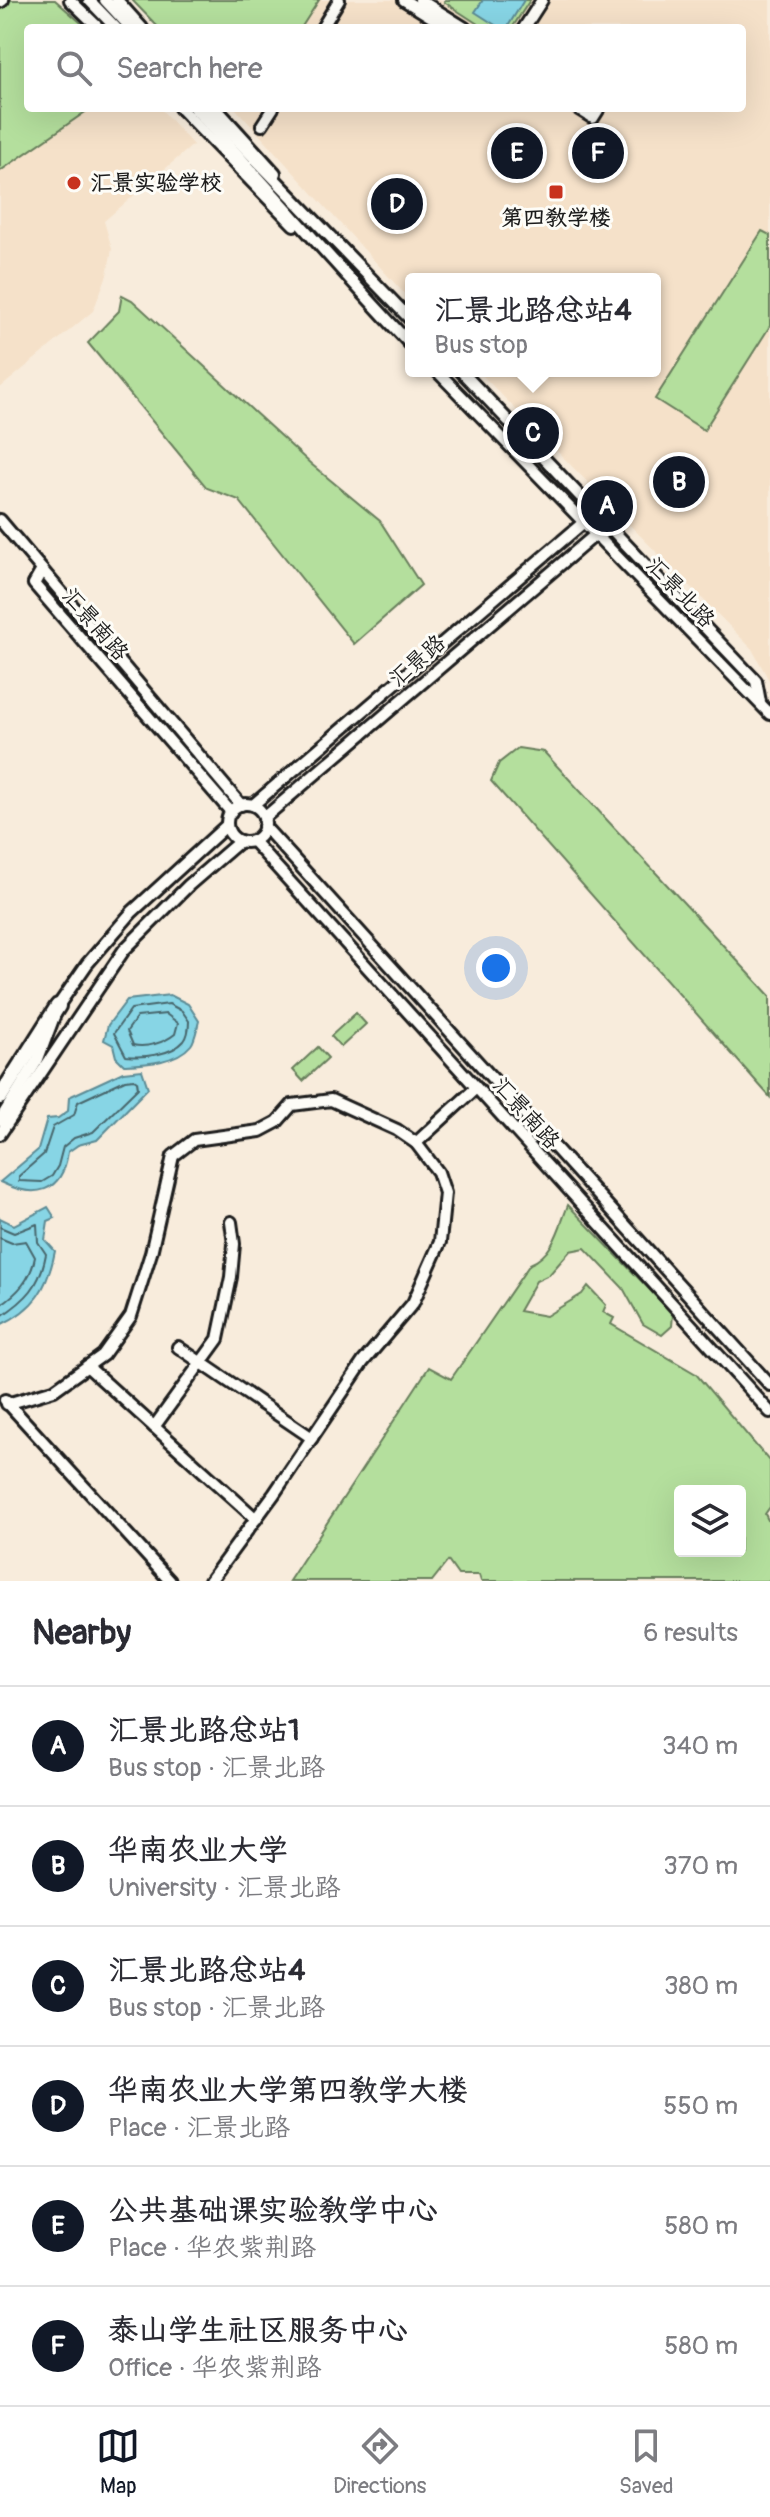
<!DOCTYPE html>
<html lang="en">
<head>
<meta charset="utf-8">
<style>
  :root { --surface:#fff; --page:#f2f2f3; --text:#2b2b33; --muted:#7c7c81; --line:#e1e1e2; --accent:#111827 }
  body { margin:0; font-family:Pangolin,"LXGW WenKai TC",sans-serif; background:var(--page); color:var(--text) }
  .controls { position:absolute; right:24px; bottom:24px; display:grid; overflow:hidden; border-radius:8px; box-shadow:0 8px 32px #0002 }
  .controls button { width:72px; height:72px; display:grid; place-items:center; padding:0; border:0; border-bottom:2px solid var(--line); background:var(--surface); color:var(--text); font:40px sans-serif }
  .you { position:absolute; left:496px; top:968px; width:28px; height:28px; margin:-20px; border:6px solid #fff; border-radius:50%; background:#1a73e8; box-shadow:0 0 0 12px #1a73e833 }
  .badge { display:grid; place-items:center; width:52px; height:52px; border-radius:50%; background:var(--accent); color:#fff; font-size:26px; font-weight:700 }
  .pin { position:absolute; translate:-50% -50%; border:4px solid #fff; box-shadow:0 2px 8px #0006 }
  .popup { position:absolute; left:405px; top:273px; width:256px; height:104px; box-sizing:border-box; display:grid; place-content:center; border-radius:8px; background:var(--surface); filter:drop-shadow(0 2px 6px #0005); font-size:26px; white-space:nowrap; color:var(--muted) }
  .popup b { font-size:30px; color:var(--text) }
  .popup::after { content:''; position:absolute; left:50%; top:100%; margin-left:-16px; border:16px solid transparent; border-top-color:var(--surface) }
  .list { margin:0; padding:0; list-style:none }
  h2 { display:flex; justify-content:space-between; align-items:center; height:104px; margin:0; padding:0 32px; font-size:34px }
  h2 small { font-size:26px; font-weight:400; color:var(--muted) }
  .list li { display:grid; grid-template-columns:52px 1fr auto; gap:24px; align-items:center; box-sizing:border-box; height:120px; padding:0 32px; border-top:2px solid var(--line) }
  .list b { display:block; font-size:30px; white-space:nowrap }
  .list p { margin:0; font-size:26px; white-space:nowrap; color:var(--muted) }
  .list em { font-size:26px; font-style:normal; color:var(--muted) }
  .icon { flex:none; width:44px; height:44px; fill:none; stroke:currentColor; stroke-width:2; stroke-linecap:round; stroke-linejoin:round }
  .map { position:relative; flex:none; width:770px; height:1581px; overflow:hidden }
  .search { position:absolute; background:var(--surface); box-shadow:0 8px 32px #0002; left:24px; right:24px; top:24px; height:88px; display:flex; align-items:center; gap:20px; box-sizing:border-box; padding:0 28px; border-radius:8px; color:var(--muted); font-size:30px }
  .sheet { height:824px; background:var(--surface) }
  nav { display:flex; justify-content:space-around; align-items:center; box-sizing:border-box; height:112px; border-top:2px solid var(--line); background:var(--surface); font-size:22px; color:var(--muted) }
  nav a { display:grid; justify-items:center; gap:4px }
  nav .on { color:var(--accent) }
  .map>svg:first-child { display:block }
  .built { fill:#f5e1c9 }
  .green { fill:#b4df9d; stroke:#687e5c; stroke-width:2; fill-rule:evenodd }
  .water { fill:#87d5e5; stroke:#5c8b95; stroke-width:2 }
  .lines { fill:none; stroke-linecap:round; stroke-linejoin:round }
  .shore { stroke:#47666c; stroke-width:2 }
  .minor-casing { stroke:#1c1c1c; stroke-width:16 }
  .highway-casing { stroke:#1c1c1c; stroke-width:20 }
  .minor { stroke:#fdfcf7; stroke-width:10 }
  .highway { stroke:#fdfcf7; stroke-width:14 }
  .poi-dot { fill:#c8321e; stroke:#fdfcf7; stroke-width:3 }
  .labels { text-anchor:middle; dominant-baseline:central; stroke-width:6; stroke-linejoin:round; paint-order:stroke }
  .poi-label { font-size:22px; font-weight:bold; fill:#1c1c1c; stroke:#fdfcf7; text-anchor:start }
  .street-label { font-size:22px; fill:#1c1c1c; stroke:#fdfcf7 }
</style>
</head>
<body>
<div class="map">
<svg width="770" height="1581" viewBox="0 0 770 1581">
  <rect width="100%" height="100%" fill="#f8ecdc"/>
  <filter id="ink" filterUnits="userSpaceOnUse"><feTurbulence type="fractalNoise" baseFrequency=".0125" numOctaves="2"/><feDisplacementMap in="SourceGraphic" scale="16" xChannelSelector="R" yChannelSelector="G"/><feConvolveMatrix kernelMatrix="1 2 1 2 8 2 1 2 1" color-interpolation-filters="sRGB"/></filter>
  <g filter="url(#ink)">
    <!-- built -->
    <g class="built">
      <polygon points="8,0 55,0 87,28 28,28 28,108 160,108 193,145 104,221 112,249 107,275 93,311 0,388 0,6"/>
      <polygon points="132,0 770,0 770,682 752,649 478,371 655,371 655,279 411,279 411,301 235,108 742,108 742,28 159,28"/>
    </g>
    <!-- green -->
    <g class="green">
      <polygon points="8,0 55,0 87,28 28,28 28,108 91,108 0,171 0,6"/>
      <polygon points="132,0 319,0 301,28 159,28"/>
      <polygon points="445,0 530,0 512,28 484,28 444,2"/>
      <polygon points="762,231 770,235 770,326 704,430 655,399"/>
      <polygon points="122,295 132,300 311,464 380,521 421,585 354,644 239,500 207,488 88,343 119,311"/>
      <polygon points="518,748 544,752 770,996 770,1097 491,781 499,763"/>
      <polygon points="356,1013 366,1024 341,1047 331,1036"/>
      <polygon points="318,1047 328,1058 303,1081 293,1070"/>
      <path d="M 568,1205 L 673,1314 L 672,1326 L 662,1335 L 643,1324 L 623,1288 L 585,1248 L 570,1251 L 549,1275 L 536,1281 L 519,1311 L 546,1316 L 582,1294 L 588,1286 L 606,1305 L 603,1312 L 614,1318 L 611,1324 L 696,1374 L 770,1462 L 770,1507 L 765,1514 L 770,1524 L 770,1581 L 481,1581 L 479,1575 L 458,1575 L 448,1561 L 432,1581 L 289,1581 L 429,1367 L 451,1379 L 530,1264 C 554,1254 559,1228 568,1205 ZM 680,1491 L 740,1491 L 740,1551 L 680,1551 Z"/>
    </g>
    <!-- water -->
    <g class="water">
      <polygon points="483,0 524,0 507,28 500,28 475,12"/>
      <path d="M 170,995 L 188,1004 L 199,1021 C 197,1028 195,1040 191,1045 C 176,1063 145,1064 124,1065 L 116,1057 L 113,1045 L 104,1040 L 108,1025 L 127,1000 Z"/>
      <path d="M 142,1070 L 148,1088 L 97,1140 L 78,1145 L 68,1152 C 62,1194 35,1199 0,1182 L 38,1150 L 47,1119 L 58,1118 L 68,1111 L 69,1097 L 123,1072 Z"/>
      <path d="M 48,1207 L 55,1218 L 48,1221 L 45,1240 L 55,1251 C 48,1287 35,1309 0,1325 L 0,1218 L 14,1225 Z"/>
    </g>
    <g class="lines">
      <!-- shore -->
      <g class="shore">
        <path d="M 169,1004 L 182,1011 L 189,1021 C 189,1027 188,1036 184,1041 C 172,1055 143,1058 126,1056 L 114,1033 L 131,1009 Z"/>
        <path d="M 166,1014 L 178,1023 L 175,1034 C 164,1043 146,1048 133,1045 L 127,1031 L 137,1017 Z"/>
        <polygon points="134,1079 137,1081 138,1088 93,1132 74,1138 63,1147 58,1166 52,1176 42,1182 19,1181 19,1176 44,1154 53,1127 74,1115 78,1102 125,1080"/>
        <path d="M 0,1227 L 14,1233 L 37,1224 L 38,1242 L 46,1254 C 40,1286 27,1299 0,1317"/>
        <path d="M 0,1238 L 12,1243 L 26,1241 L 35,1257 C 31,1279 18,1293 0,1305"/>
      </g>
      <defs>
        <g id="minor">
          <polyline points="70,0 99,28"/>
          <polyline points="89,0 116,28"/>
          <polyline points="105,0 131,28"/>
          <polyline points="117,0 142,28"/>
          <polyline points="404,0 449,28"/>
          <polyline points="420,0 465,28"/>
          <polyline points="0,2 3,0"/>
          <polyline points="322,28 339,0"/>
          <polyline points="524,28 542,0"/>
          <polyline points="180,108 294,225"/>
          <path d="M 194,108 C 268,186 337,267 411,345"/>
          <polyline points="206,108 411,320"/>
          <polyline points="216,108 275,173"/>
          <polyline points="577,108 593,118 598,110 595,108"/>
          <polyline points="262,125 273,108"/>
          <polyline points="437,371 770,714"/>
          <polyline points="461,371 756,681 760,702"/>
          <polyline points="0,520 241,805"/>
          <polyline points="42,570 34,584 231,812"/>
          <circle cx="246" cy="823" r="19"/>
          <polyline points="253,805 584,522 599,515"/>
          <polyline points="264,818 595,535"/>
          <polyline points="264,826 770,1385"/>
          <polyline points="253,841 770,1412"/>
          <polyline points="0,1120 38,1059 58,1006 87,964 132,912 227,825"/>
          <polyline points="0,1134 124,950 189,885 240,841"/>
          <polyline points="416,1143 476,1088"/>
          <polyline points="178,1347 312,1438"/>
          <polyline points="87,1366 256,1519"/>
          <polyline points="5,1400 170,1581"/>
          <polyline points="7,1404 54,1390 103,1355 131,1316 151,1253 173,1156 194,1140 260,1131 277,1122 292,1105 331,1100 397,1130 416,1143 438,1172 445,1193 440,1242 413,1303 363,1362 274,1494 210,1581"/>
          <polyline points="154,1427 218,1339 231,1277 234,1244 231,1222"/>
        </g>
        <polyline id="highway" points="0,1097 58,1006"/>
      </defs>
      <!-- minor casing -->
      <use href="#minor" class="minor-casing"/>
      <!-- highway casing -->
      <use href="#highway" class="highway-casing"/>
      <!-- minor -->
      <use href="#minor" class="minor"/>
      <!-- highway -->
      <use href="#highway" class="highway"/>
    </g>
  </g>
  <!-- markers -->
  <g class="poi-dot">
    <circle cx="74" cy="183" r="8"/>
    <rect x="548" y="184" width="16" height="16" rx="4"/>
  </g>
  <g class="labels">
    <!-- poi labels -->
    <g class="poi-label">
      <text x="90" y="183">汇景实验学校</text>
      <text x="556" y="218" text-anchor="middle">第四教学楼</text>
    </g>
    <!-- street labels -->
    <g class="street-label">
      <text transform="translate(680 592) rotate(46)">汇景北路</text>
      <text transform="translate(95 624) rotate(49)">汇景南路</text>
      <text transform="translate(417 661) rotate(-41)">汇景路</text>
      <text transform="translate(526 1113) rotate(48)">汇景南路</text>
    </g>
  </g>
</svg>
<div class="controls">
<button><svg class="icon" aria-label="layers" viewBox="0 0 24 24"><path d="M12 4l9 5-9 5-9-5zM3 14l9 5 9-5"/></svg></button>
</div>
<div class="you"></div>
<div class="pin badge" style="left:607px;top:506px">A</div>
<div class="pin badge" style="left:679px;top:482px">B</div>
<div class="pin badge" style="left:533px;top:433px">C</div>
<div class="popup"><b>汇景北路总站4</b>Bus stop</div>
<div class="pin badge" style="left:397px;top:204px">D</div>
<div class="pin badge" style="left:517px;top:153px">E</div>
<div class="pin badge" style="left:598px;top:153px">F</div>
<div class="search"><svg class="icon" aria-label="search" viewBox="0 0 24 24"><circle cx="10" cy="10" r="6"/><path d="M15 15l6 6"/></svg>Search here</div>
</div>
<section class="sheet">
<h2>Nearby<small>6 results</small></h2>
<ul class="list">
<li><span class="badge">A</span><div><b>汇景北路总站1</b><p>Bus stop · 汇景北路</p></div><em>340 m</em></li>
<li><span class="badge">B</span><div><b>华南农业大学</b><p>University · 汇景北路</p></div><em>370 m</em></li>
<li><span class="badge">C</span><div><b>汇景北路总站4</b><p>Bus stop · 汇景北路</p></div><em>380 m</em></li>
<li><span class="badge">D</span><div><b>华南农业大学第四教学大楼</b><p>Place · 汇景北路</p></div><em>550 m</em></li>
<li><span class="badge">E</span><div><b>公共基础课实验教学中心</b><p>Place · 华农紫荆路</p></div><em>580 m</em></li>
<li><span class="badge">F</span><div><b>泰山学生社区服务中心</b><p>Office · 华农紫荆路</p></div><em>580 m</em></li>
</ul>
</section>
<nav>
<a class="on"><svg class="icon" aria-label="map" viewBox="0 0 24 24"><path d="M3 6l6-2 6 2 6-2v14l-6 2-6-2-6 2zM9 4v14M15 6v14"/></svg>Map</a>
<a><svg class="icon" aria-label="directions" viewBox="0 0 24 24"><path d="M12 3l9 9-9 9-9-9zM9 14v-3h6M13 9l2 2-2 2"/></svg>Directions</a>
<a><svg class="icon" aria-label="saved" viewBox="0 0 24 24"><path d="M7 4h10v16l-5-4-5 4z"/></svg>Saved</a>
</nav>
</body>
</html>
